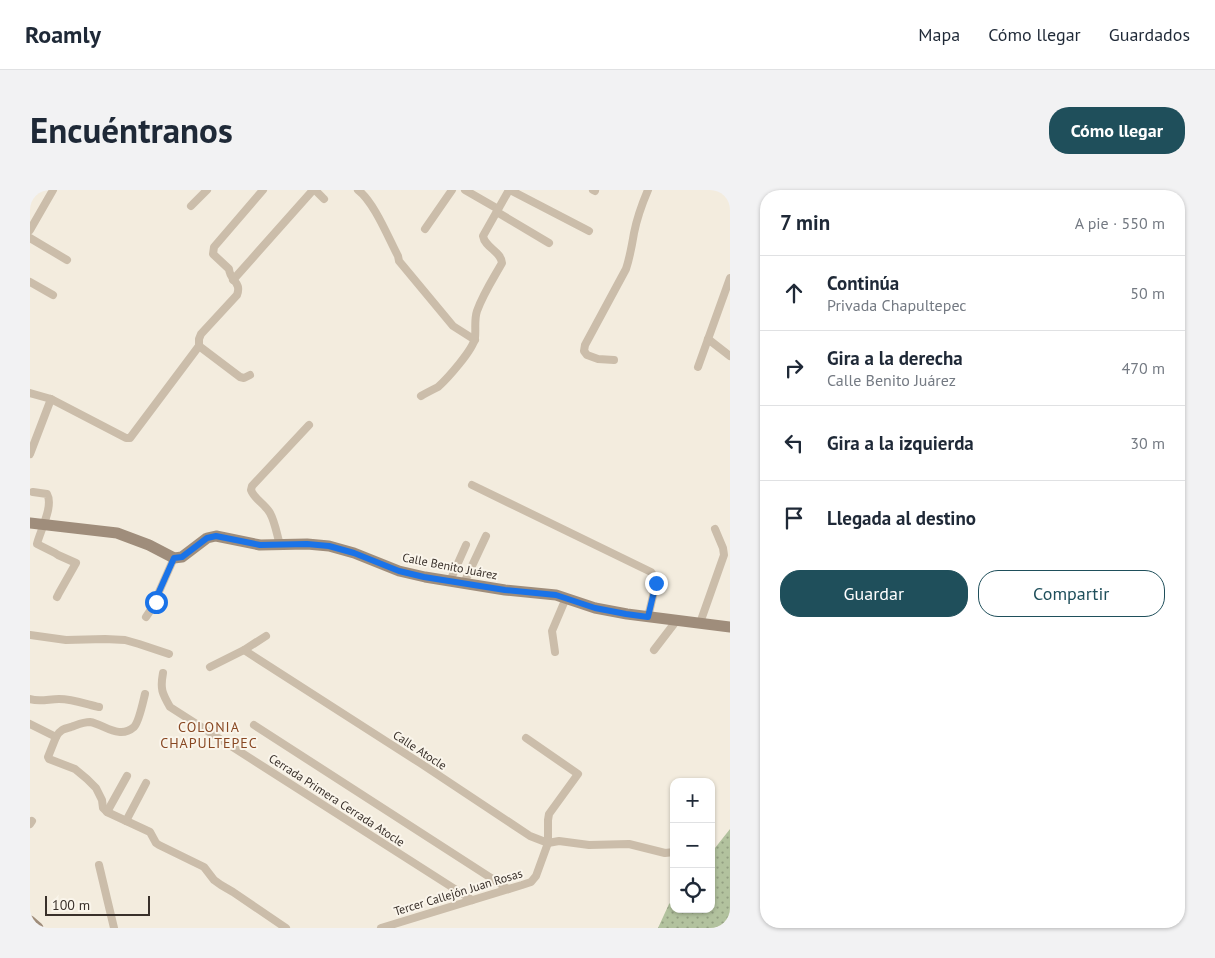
<!DOCTYPE html>
<html lang="es">
<head>
<meta charset="utf-8">
<style>
  :root { --surface:#fff; --page:#f2f2f3; --text:#1f2937; --muted:#747a83; --line:#e0e1e3; --accent:#1f4f5b }
  body { margin:0; font-family:"PT Sans",sans-serif; background:var(--page); color:var(--text) }
  .controls { position:absolute; right:15px; bottom:15px; display:grid; overflow:hidden; border-radius:10px; box-shadow:0 1px 4px #0004 }
  .controls button { width:45px; height:45px; display:grid; place-items:center; padding:0; border:0; border-bottom:1px solid var(--line); background:var(--surface); color:var(--text); font:25px sans-serif }
  .scale { position:absolute; left:15px; bottom:12px; width:105px; box-sizing:border-box; padding-left:5px; border:2px solid #39302a; border-top:0; font-size:14px; line-height:18px; white-space:nowrap; color:#39302a; -webkit-text-stroke:4px #faf5eb; paint-order:stroke }
  .stop { position:absolute; width:15px; height:15px; margin:-11px; border:4px solid #1a73e8; border-radius:50%; background:#fff }
  .stop.end { background:#1a73e8; border-color:#fff; box-shadow:0 1px 5px #0008 }
  .list { margin:0; padding:0; list-style:none }
  h2 { display:flex; justify-content:space-between; align-items:center; height:65px; margin:0; padding:0 20px; font-size:21px }
  h2 small { font-size:16px; font-weight:400; color:var(--muted) }
  .list li { display:grid; grid-template-columns:32px 1fr auto; gap:15px; align-items:center; box-sizing:border-box; height:75px; padding:0 20px; border-top:1px solid var(--line) }
  .list b { display:block; font-size:19px; white-space:nowrap }
  .list p { margin:0; font-size:16px; white-space:nowrap; color:var(--muted) }
  .list em { font-size:16px; font-style:normal; color:var(--muted) }
  .actions { display:flex; gap:10px; padding:15px 20px }
  .actions a { flex:1; padding:11px 0; border:1px solid var(--accent); border-radius:20px; text-align:center; font-size:18px; color:var(--accent) }
  .actions .main { background:var(--accent); color:#fff }
  .icon { flex:none; width:28px; height:28px; fill:none; stroke:currentColor; stroke-width:2; stroke-linecap:round; stroke-linejoin:round }
  .map { position:relative; flex:none; width:700px; height:738px; overflow:hidden; border-radius:20px }
  header { display:flex; align-items:center; gap:30px; box-sizing:border-box; height:70px; padding:0 25px; background:var(--surface); border-bottom:1px solid var(--line) }
  header strong { font-size:24px }
  nav { display:flex; gap:28px; margin-inline-start:auto; font-size:18px }
  .intro { display:flex; align-items:center; justify-content:space-between; box-sizing:border-box; height:120px; padding:0 30px }
  h1 { margin:0; font-size:35px }
  .button { padding:12px 22px; border-radius:20px; background:var(--accent); color:#fff; font-size:18px; font-weight:700 }
  main { display:flex; gap:30px; padding:0 30px }
  aside { flex:1; background:var(--surface); border-radius:20px; box-shadow:0 1px 4px #0004 }
  .map>svg:first-child { display:block }
  .park { fill:url(#park-dots) }
  .lines { fill:none; stroke-linecap:round; stroke-linejoin:round }
  .street { stroke:#cbbdaa; stroke-width:8 }
  .secondary { stroke:#9f8d7b; stroke-width:11 }
  .route { stroke:#1a73e8; stroke-width:6 }
  .labels { text-anchor:middle; dominant-baseline:central; stroke-width:4; stroke-linejoin:round; paint-order:stroke }
  .street-label { font-size:12px; fill:#39302a; stroke:#faf5eb }
  .neighbourhood-label { font-size:14px; letter-spacing:1px; fill:#884722; stroke:#faf5eb }
</style>
</head>
<body>
<header>
<strong>Roamly</strong>
<nav><a>Mapa</a><a>Cómo llegar</a><a>Guardados</a></nav>
</header>
<div class="intro"><h1>Encuéntranos</h1><a class="button">Cómo llegar</a></div>
<main>
<div class="map">
<svg width="700" height="738" viewBox="0 0 700 738">
  <defs>
    <pattern id="park-dots" width="8" height="8" patternUnits="userSpaceOnUse" patternTransform="scale(1.25)"><rect width="8" height="8" fill="#b2c29e"/><path d="M2 2h.1M6 6h.1" fill="none" stroke="#929e81" stroke-width="1.8" stroke-linecap="round"/></pattern>
  </defs>
  <rect width="100%" height="100%" fill="#f3ecde"/>
  <!-- park -->
  <polygon class="park" points="700,639 700,738 628,738 639,714 644,709 644,719 681,719 681,663"/>
  <g class="lines">
    <!-- street -->
    <g class="street">
      <polyline points="285,0 294,9"/>
      <path d="M 328,0 C 344,12 358,47 368,66 L 369,71 L 423,136 L 445,150"/>
      <polyline points="435,0 468,19"/>
      <polyline points="480,0 559,41"/>
      <polyline points="563,0 565,1"/>
      <polyline points="161,16 177,0"/>
      <polyline points="467,22 519,53"/>
      <polyline points="395,39 422,0"/>
      <polyline points="0,40 23,0"/>
      <polyline points="0,48 37,70"/>
      <polyline points="203,90 283,0"/>
      <polyline points="0,92 23,105"/>
      <polyline points="678,149 700,166"/>
      <polyline points="169,156 210,187 214,188 220,185"/>
      <path d="M 584,170 L 568,169 L 557,165 L 554,161 L 555,155 L 596,79 C 600,67 602,55 604,43 C 607,28 612,14 618,0"/>
      <polyline points="668,177 700,88"/>
      <path d="M 0,203 L 21,209 L 96,248 L 100,248 L 169,156 L 169,149 L 171,144 L 207,105 C 212,92 200,91 199,79 L 183,64 L 184,57 L 233,0"/>
      <path d="M 391,206 C 396,203 402,200 408,197 C 417,189 443,160 445,148 C 446,139 444,130 447,121 C 453,104 463,89 472,73 C 471,61 455,58 453,46 L 479,0"/>
      <polyline points="0,264 21,209"/>
      <polyline points="442,295 621,382 625,388 626,393 618,427"/>
      <path d="M 3,302 L 17,304 C 24,316 10,341 7,354 L 25,363 L 28,365 L 46,373 L 29,403 L 27,407"/>
      <path d="M 250,355 C 247,345 245,332 240,323 C 235,314 224,309 221,300 L 222,296 L 279,235"/>
      <polyline points="420,391 436,355"/>
      <polyline points="434,393 456,346"/>
      <polyline points="116,427 126,412 128,404 144,368"/>
      <polyline points="670,433 694,365 693,358 685,339"/>
      <polyline points="0,445 36,450 75,449 95,450 109,454 139,464"/>
      <polyline points="214,460 236,446"/>
      <polyline points="624,460 647,430"/>
      <polyline points="525,462 522,441 536,408"/>
      <polyline points="180,477 214,460 390,573 500,646 518,653 529,651 559,655 599,654 635,663 644,662"/>
      <path d="M 133,483 C 130,499 132,503 140,517 L 442,710"/>
      <path d="M 0,509 C 9,512 19,509 29,509 C 42,509 56,514 69,517"/>
      <polyline points="0,534 26,547 18,567 19,569 45,579 57,589 66,598 72,610 73,618 77,622 120,642 126,653 129,655 174,677 184,690 191,695 203,702 256,738"/>
      <polyline points="224,535 478,699"/>
      <path d="M 26,547 C 30,540 33,539 41,537 C 47,535 53,532 60,532 C 74,534 89,550 104,537 C 109,532 113,512 115,504"/>
      <polyline points="77,622 97,586"/>
      <polyline points="96,631 116,593"/>
      <polyline points="0,634 2,631"/>
      <polyline points="69,675 84,738"/>
      <polyline points="351,738 492,695 501,692 506,686 518,653 518,630 519,624 548,584 496,548"/>
    </g>
    <!-- secondary -->
    <g class="secondary">
      <polyline points="0,333 87,343 119,355 144,368 152,367 177,348 186,346 230,355 277,354 299,356 324,363 369,381 395,387 475,400 526,405 565,418 597,424 700,437"/>
      <polyline points="0,731 8,738"/>
    </g>
  </g>
  <g class="lines">
    <!-- route -->
    <polyline class="route" points="126,412 128,404 144,368 152,367 177,348 186,346 230,355 277,354 299,356 324,363 369,381 394,387 475,400 526,405 565,418 596,424 618,427 626,393"/>
  </g>
  <g class="labels">
    <!-- street labels -->
    <g class="street-label">
      <text transform="translate(420 376) rotate(11)">Calle Benito Juárez</text>
      <text transform="translate(390 560) rotate(33)">Calle Atocle</text>
      <text transform="translate(307 610) rotate(33)">Cerrada Primera Cerrada Atocle</text>
      <text transform="translate(428 702) rotate(-17)">Tercer Callejón Juan Rosas</text>
    </g>
    <!-- neighbourhood labels -->
    <g class="neighbourhood-label">
      <text x="179" y="537">COLONIA<tspan x="179" dy="16">CHAPULTEPEC</tspan></text>
    </g>
  </g>
</svg>
<div class="controls">
<button>+</button>
<button>−</button>
<button><svg class="icon" aria-label="locate" viewBox="0 0 24 24"><circle cx="12" cy="12" r="6"/><path d="M12 2v4M12 18v4M2 12h4M18 12h4"/></svg></button>
</div>
<div class="scale">100 m</div>
<div class="stop" style="left:126px;top:412px"></div>
<div class="stop end" style="left:626px;top:393px"></div>
</div>
<aside>
<h2>7 min<small>A pie · 550 m</small></h2>
<ul class="list">
<li><svg class="icon" aria-label="ahead" viewBox="0 0 24 24"><path d="M12 20V5M6 11l6-6 6 6"/></svg><div><b>Continúa</b><p>Privada Chapultepec</p></div><em>50 m</em></li>
<li><svg class="icon" aria-label="right" viewBox="0 0 24 24"><path d="M7 20v-9h11M14 6l5 5-5 5"/></svg><div><b>Gira a la derecha</b><p>Calle Benito Juárez</p></div><em>470 m</em></li>
<li><svg class="icon" aria-label="left" viewBox="0 0 24 24"><path d="M17 20v-9H6M10 6l-5 5 5 5"/></svg><div><b>Gira a la izquierda</b></div><em>30 m</em></li>
<li><svg class="icon" aria-label="arrive" viewBox="0 0 24 24"><path d="M6 21V4h12l-3 4 3 4H6"/></svg><div><b>Llegada al destino</b></div></li>
</ul>
<div class="actions"><a class="main">Guardar</a><a>Compartir</a></div>
</aside>
</main>
</body>
</html>
